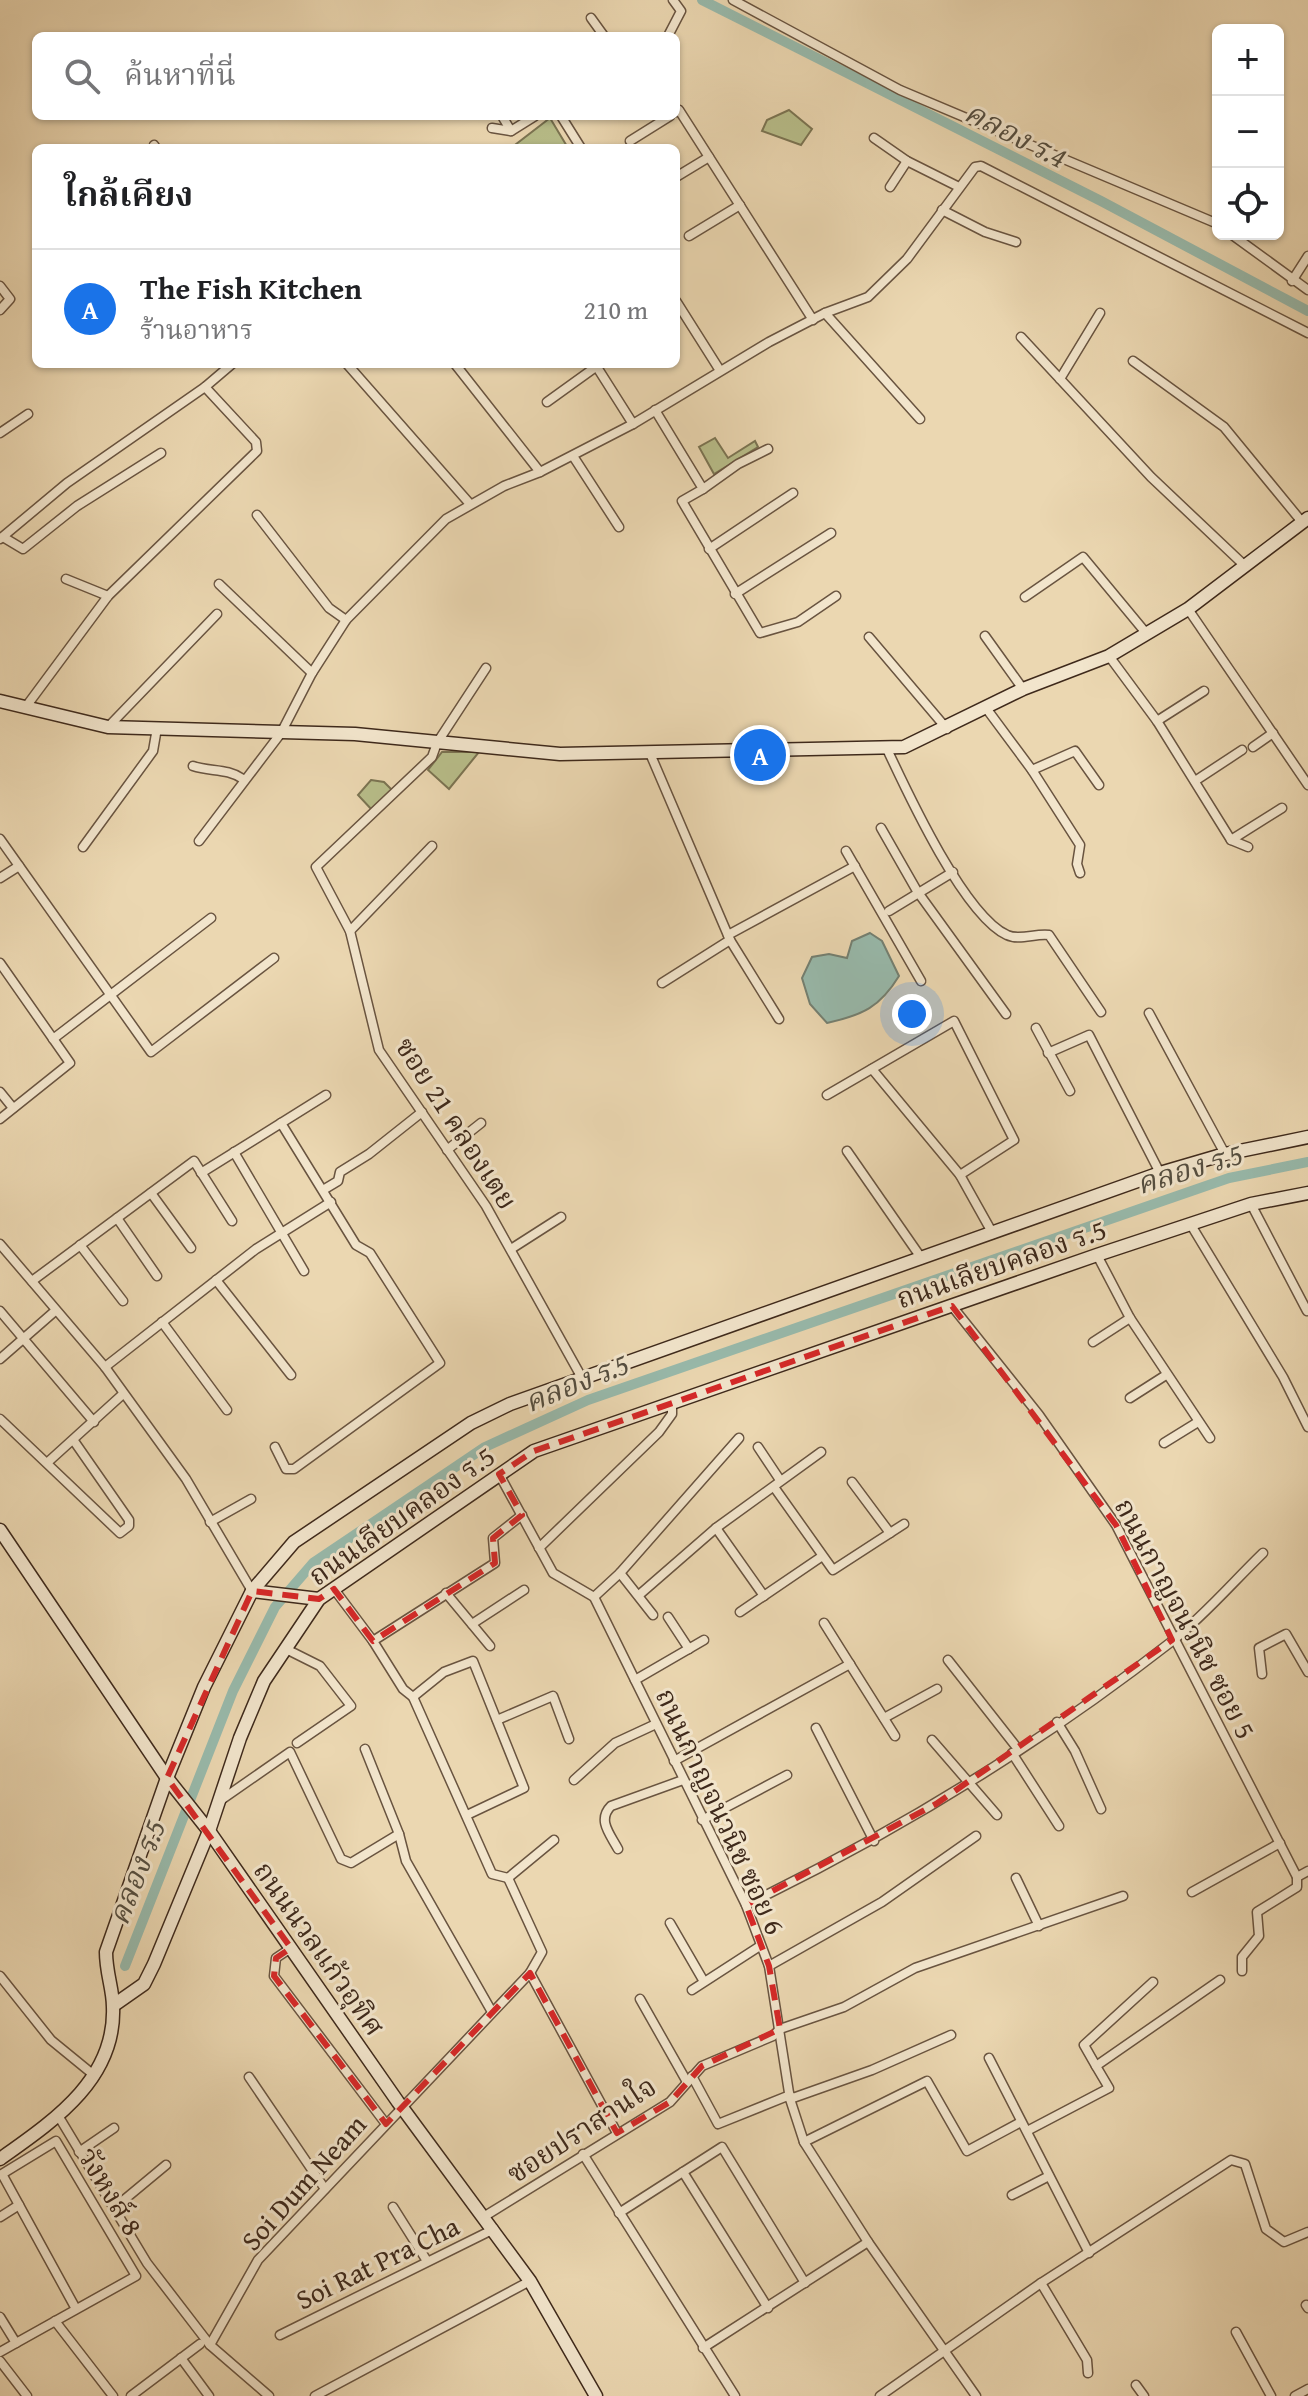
<!DOCTYPE html>
<html lang="th">
<head>
<meta charset="utf-8">
<style>
  :root { --surface:#fff; --page:#f6f6f6; --text:#202124; --muted:#757577; --line:#e0e0e0; --accent:#1a73e8 }
  body { margin:0; font-family:"Gentium Book Plus","Noto Serif Thai",serif; background:var(--page); color:var(--text) }
  .controls { position:absolute; right:24px; top:24px; display:grid; overflow:hidden; border-radius:12px; box-shadow:0 2px 6px #0004 }
  .controls button { width:72px; height:72px; display:grid; place-items:center; padding:0; border:0; border-bottom:2px solid var(--line); background:var(--surface); color:var(--text); font:40px sans-serif }
  .you { position:absolute; left:912px; top:1014px; width:28px; height:28px; margin:-20px; border:6px solid #fff; border-radius:50%; background:#1a73e8; box-shadow:0 0 0 12px #1a73e833 }
  .badge { display:grid; place-items:center; width:52px; height:52px; border-radius:50%; background:var(--accent); color:#fff; font-size:26px; font-weight:700 }
  .pin { position:absolute; translate:-50% -50%; border:4px solid #fff; box-shadow:0 2px 8px #0006 }
  .list { margin:0; padding:0; list-style:none }
  h2 { display:flex; justify-content:space-between; align-items:center; height:104px; margin:0; padding:0 32px; font-size:34px }
  h2 small { font-size:26px; font-weight:400; color:var(--muted) }
  .list li { display:grid; grid-template-columns:52px 1fr auto; gap:24px; align-items:center; box-sizing:border-box; height:120px; padding:0 32px; border-top:2px solid var(--line) }
  .list b { display:block; font-size:30px; white-space:nowrap }
  .list p { margin:0; font-size:26px; white-space:nowrap; color:var(--muted) }
  .list em { font-size:26px; font-style:normal; color:var(--muted) }
  .icon { flex:none; width:44px; height:44px; fill:none; stroke:currentColor; stroke-width:2; stroke-linecap:round; stroke-linejoin:round }
  .map { position:relative; flex:none; width:1308px; height:2396px; overflow:hidden }
  .search { position:absolute; background:var(--surface); box-shadow:0 2px 6px #0004; left:32px; top:32px; width:648px; height:88px; display:flex; align-items:center; gap:20px; box-sizing:border-box; padding:0 28px; border-radius:12px; color:var(--muted); font-size:30px }
  .panel { position:absolute; background:var(--surface); box-shadow:0 2px 6px #0004; left:32px; top:144px; width:648px; height:224px; border-radius:12px }
  .map>svg:first-child { display:block }
  .green { fill:#b8be8a; stroke:#7b7452; stroke-width:2 }
  .water { fill:#98baac; stroke:#748072; stroke-width:2 }
  .lines { fill:none; stroke-linecap:round; stroke-linejoin:round }
  .canal { stroke:#98baac; stroke-width:10 }
  .street-casing { stroke:#695440; stroke-width:11 }
  .secondary-casing { stroke:#3e291b; stroke-width:15 }
  .street { stroke:#f2e5cc; stroke-width:8 }
  .secondary { stroke:#f2e5cc; stroke-width:12 }
  .marked { fill:none; stroke:#d62828; stroke-width:6; stroke-dasharray:16 10; stroke-linejoin:round }
  .labels { text-anchor:middle; dominant-baseline:central; stroke-width:6; stroke-linejoin:round; paint-order:stroke }
  .street-label { font-size:28px; fill:#3e291b; stroke:#f2e5cc }
  .water-label { font-size:30px; font-style:italic; fill:#544d3f; stroke:#f2e5cc }
</style>
</head>
<body>
<div class="map">
<svg width="1308" height="2396" viewBox="0 0 1308 2396">
  <rect width="100%" height="100%" fill="#ebd7b1"/>
  <filter id="stains"><feTurbulence type="fractalNoise" baseFrequency=".0025" numOctaves="4"/><feColorMatrix values="0 0 0 0 .2 0 0 0 0 .09 0 0 0 0 .02 0 0 0 .5 -.17"/></filter>
  <radialGradient id="worn" r=".72"><stop offset=".6" stop-color="#630" stop-opacity="0"/><stop offset="1" stop-color="#630" stop-opacity=".3"/></radialGradient>
  <!-- green -->
  <g class="green">
    <polygon points="789,110 812,129 801,145 762,131 767,120"/>
    <polygon points="550,118 568,148 511,148"/>
    <polygon points="715,438 728,458 755,441 758,447 714,474 699,447"/>
    <polygon points="442,752 479,752 449,789 428,770"/>
    <polygon points="371,780 384,782 394,792 373,811 358,795"/>
  </g>
  <!-- water -->
  <path class="water" d="M 870,933 L 882,941 L 899,976 C 880,1007 863,1015 827,1023 L 810,1004 L 802,978 L 812,957 L 829,954 L 847,958 L 852,941 Z"/>
  <g class="lines">
    <!-- canal -->
    <g class="canal">
      <polyline points="702,0 1101,201 1308,311"/>
      <polyline points="125,1966 233,1691 275,1607 313,1563 485,1447 588,1400 1229,1178 1308,1162"/>
    </g>
    <defs>
      <g id="street">
        <polyline points="733,0 900,90 1218,224"/>
        <polyline points="591,18 604,36"/>
        <polyline points="668,36 681,11 673,0"/>
        <polyline points="676,112 679,110 813,320"/>
        <polyline points="502,116 511,131"/>
        <polyline points="561,116 581,148"/>
        <polyline points="492,128 511,131 535,116"/>
        <polyline points="874,138 907,161 959,187"/>
        <polyline points="630,141 670,116"/>
        <polyline points="154,145 156,148"/>
        <polyline points="676,177 709,157"/>
        <polyline points="890,187 907,161"/>
        <polyline points="942,210 985,232 1016,242"/>
        <polyline points="1231,234 1308,290"/>
        <polyline points="689,236 740,205"/>
        <polyline points="1292,281 1308,256"/>
        <polyline points="0,286 10,299 0,310"/>
        <polyline points="676,301 719,369"/>
        <polyline points="825,313 920,419"/>
        <polyline points="1021,337 1151,477 1244,565"/>
        <polyline points="1133,361 1224,427 1302,522"/>
        <polyline points="347,364 470,504"/>
        <polyline points="455,364 540,472"/>
        <polyline points="595,364 633,424"/>
        <polyline points="1060,379 1100,313"/>
        <polyline points="547,402 597,366"/>
        <polyline points="655,410 703,489 682,501 760,633 798,622 836,596"/>
        <polyline points="0,433 28,414"/>
        <polyline points="573,456 619,527"/>
        <polyline points="703,489 738,464 768,449"/>
        <polyline points="257,515 329,608 346,620"/>
        <polyline points="3,537 23,549 77,506 161,453"/>
        <polyline points="0,539 67,483 205,387 232,364"/>
        <polyline points="709,549 793,493"/>
        <polyline points="66,579 108,596"/>
        <polyline points="219,584 312,673"/>
        <polyline points="735,594 831,533"/>
        <polyline points="1025,597 1083,557 1146,633"/>
        <polyline points="1188,609 1308,785"/>
        <polyline points="985,636 1023,689"/>
        <polyline points="869,637 947,729"/>
        <polyline points="1109,656 1157,721 1231,840 1248,847"/>
        <polyline points="486,668 437,743 432,757 316,867 350,931 379,1050 486,1206 582,1378"/>
        <polyline points="25,708 108,596 257,451 256,442 205,387"/>
        <polyline points="986,708 1032,770 1080,845 1077,864 1080,873"/>
        <polyline points="1157,721 1204,691"/>
        <polyline points="108,727 217,614"/>
        <polyline points="1253,747 1273,733"/>
        <path d="M 887,749 C 908,794 964,915 1007,935 C 1019,941 1036,933 1049,935 L 1101,1012"/>
        <polyline points="649,751 730,940 779,1019"/>
        <path d="M 193,766 C 211,772 227,768 243,779"/>
        <polyline points="1032,770 1075,751 1099,785"/>
        <polyline points="1195,781 1242,750"/>
        <polyline points="881,828 917,891 1006,1014"/>
        <polyline points="0,839 151,1052 274,958"/>
        <polyline points="1231,840 1282,808"/>
        <polyline points="199,841 281,733 312,673 346,620 446,519 504,486 540,472 633,424 769,342 825,313 868,297 907,259 975,167 981,166 1308,333"/>
        <polyline points="83,847 153,751 157,728"/>
        <polyline points="846,851 921,981"/>
        <polyline points="0,878 19,866"/>
        <polyline points="889,911 953,872"/>
        <polyline points="350,931 432,846"/>
        <polyline points="728,935 855,866"/>
        <polyline points="0,963 70,1063 0,1119"/>
        <polyline points="662,983 730,940"/>
        <polyline points="1149,1013 1225,1154"/>
        <polyline points="1036,1028 1070,1091"/>
        <polyline points="53,1039 211,918"/>
        <polyline points="1048,1053 1089,1035 1160,1173"/>
        <polyline points="872,1069 960,1175 993,1234"/>
        <polyline points="0,1092 13,1108"/>
        <polyline points="827,1095 954,1021 1014,1140 960,1175"/>
        <polyline points="447,1150 481,1123"/>
        <polyline points="847,1151 922,1259"/>
        <polyline points="234,1152 304,1271"/>
        <polyline points="201,1173 326,1095"/>
        <polyline points="323,1190 338,1181 340,1172 369,1154 422,1112"/>
        <polyline points="151,1193 191,1248"/>
        <polyline points="1251,1204 1307,1311"/>
        <polyline points="117,1218 157,1276"/>
        <polyline points="1191,1225 1283,1377 1308,1427"/>
        <polyline points="0,1244 105,1367 186,1479 252,1591"/>
        <polyline points="80,1245 123,1301"/>
        <polyline points="511,1249 561,1217"/>
        <polyline points="1097,1255 1130,1318 1210,1438"/>
        <polyline points="216,1280 291,1375"/>
        <polyline points="32,1281 194,1161 232,1221"/>
        <polyline points="952,1306 1039,1415 1116,1525 1297,1877 1308,1871"/>
        <polyline points="0,1311 94,1422"/>
        <polyline points="162,1322 227,1410"/>
        <polyline points="1093,1342 1130,1318"/>
        <polyline points="0,1359 55,1311"/>
        <polyline points="105,1367 256,1249 331,1202"/>
        <polyline points="1130,1398 1166,1375"/>
        <polyline points="0,1419 120,1533 129,1526 129,1520 74,1441"/>
        <polyline points="1164,1443 1198,1422"/>
        <polyline points="275,1447 286,1469 294,1469 440,1363 370,1253 356,1245 281,1123"/>
        <polyline points="758,1447 780,1480"/>
        <polyline points="48,1462 123,1394"/>
        <polyline points="499,1474 553,1573 594,1597 746,1905 769,1966 790,2099 804,2142 868,2242 976,2396"/>
        <polyline points="852,1482 890,1533"/>
        <polyline points="774,1487 833,1570 904,1524"/>
        <polyline points="522,1515 493,1538 495,1563 373,1641 403,1689 413,1697 492,1874 508,1878 554,1840"/>
        <polyline points="210,1522 251,1499"/>
        <polyline points="716,1528 764,1596"/>
        <polyline points="539,1548 659,1432 672,1414 672,1403"/>
        <polyline points="620,1573 653,1615"/>
        <polyline points="334,1589 373,1641"/>
        <polyline points="446,1593 490,1646"/>
        <polyline points="639,1595 716,1528 821,1452"/>
        <polyline points="594,1597 620,1573 739,1438"/>
        <polyline points="740,1612 821,1557"/>
        <polyline points="668,1617 689,1649"/>
        <polyline points="824,1623 895,1736"/>
        <polyline points="472,1624 524,1590"/>
        <polyline points="286,1649 320,1666 351,1706 297,1743"/>
        <polyline points="948,1660 1018,1749"/>
        <polyline points="1262,1674 1259,1648 1286,1634 1308,1672"/>
        <polyline points="635,1680 704,1640"/>
        <polyline points="413,1697 444,1672 473,1661 524,1788 467,1815"/>
        <polyline points="884,1718 937,1689"/>
        <polyline points="497,1720 553,1696 569,1739"/>
        <polyline points="1057,1722 1075,1751 1101,1809"/>
        <polyline points="816,1728 874,1841"/>
        <polyline points="932,1740 997,1815"/>
        <polyline points="365,1749 399,1834 406,1861 492,2012"/>
        <polyline points="1012,1753 1059,1826"/>
        <polyline points="674,1761 850,1664"/>
        <polyline points="574,1780 615,1743 656,1724"/>
        <polyline points="221,1800 290,1752 341,1859 351,1863 399,1834"/>
        <polyline points="702,1820 787,1775"/>
        <path d="M 618,1849 C 610,1834 597,1820 611,1806 L 683,1780"/>
        <polyline points="1016,1878 1039,1926"/>
        <polyline points="1192,1892 1280,1843"/>
        <path d="M 746,1905 C 896,1832 1039,1745 1171,1642 C 1204,1616 1233,1582 1263,1553"/>
        <polyline points="670,1923 703,1980"/>
        <polyline points="291,1948 276,1958 274,1976 386,2124"/>
        <polyline points="769,1966 882,1902 976,1836"/>
        <polyline points="1242,1971 1242,1957 1259,1936 1257,1912 1297,1887 1297,1877"/>
        <polyline points="530,1973 617,2133"/>
        <polyline points="0,1976 51,2040 95,2076"/>
        <polyline points="692,1990 760,1946"/>
        <polyline points="640,1999 687,2082"/>
        <polyline points="989,2058 1089,2253"/>
        <polyline points="1096,2066 1084,2045 1153,1982"/>
        <polyline points="692,2076 718,2124 790,2095"/>
        <polyline points="249,2077 325,2189"/>
        <polyline points="790,2099 872,2070 951,2035"/>
        <polyline points="59,2117 147,2263 210,2345 269,2396"/>
        <polyline points="1027,2131 1109,2088 1096,2066 1220,1980"/>
        <polyline points="804,2142 927,2081 967,2151 1021,2122"/>
        <polyline points="79,2152 114,2128"/>
        <polyline points="583,2154 735,2396"/>
        <polyline points="683,2172 768,2308"/>
        <polyline points="1012,2195 1049,2176"/>
        <polyline points="393,2207 427,2261"/>
        <polyline points="113,2209 166,2165"/>
        <polyline points="619,2213 722,2147 805,2283"/>
        <polyline points="485,2216 670,2102 702,2066 773,2036 780,2029 844,2007 915,1968 1123,1896"/>
        <polyline points="0,2217 19,2205"/>
        <polyline points="1041,2283 1087,2360 1088,2373"/>
        <polyline points="1306,2305 1308,2308"/>
        <polyline points="0,2317 16,2343"/>
        <polyline points="55,2321 113,2396"/>
        <polyline points="1236,2332 1271,2396"/>
        <polyline points="280,2335 494,2229"/>
        <polyline points="210,2345 258,2260 530,1973 542,1952 508,1878"/>
        <polyline points="703,2348 868,2242"/>
        <polyline points="0,2352 16,2343 136,2276 56,2141 2,2174 76,2309"/>
        <polyline points="181,2358 209,2396"/>
        <polyline points="0,2361 27,2396"/>
        <polyline points="1136,2385 1144,2396"/>
        <polyline points="131,2396 200,2344"/>
        <polyline points="315,2396 530,2281"/>
        <polyline points="880,2396 1041,2283 1231,2160 1245,2164 1266,2229 1284,2242 1308,2232"/>
        <polyline points="1295,2396 1308,2389"/>
      </g>
      <g id="secondary">
        <polyline points="0,701 108,727 355,734 560,754 904,747 1023,689 1109,656 1188,609 1308,518"/>
        <polyline points="0,1530 167,1778 209,1831 398,2102 530,2281 596,2396"/>
        <polyline points="252,1591 319,1599"/>
        <polyline points="114,2005 144,1984 154,1964 209,1831 240,1738 264,1681 319,1599 534,1451 1097,1255 1251,1204 1308,1193"/>
        <path d="M 0,2159 C 52,2122 116,2080 113,2007 C 113,1989 106,1973 106,1952 L 167,1778 L 204,1687 L 252,1591 L 294,1542 L 471,1423 L 510,1404 L 1160,1173 L 1225,1154 L 1308,1137"/>
      </g>
    </defs>
    <!-- street casing -->
    <use href="#street" class="street-casing"/>
    <!-- secondary casing -->
    <use href="#secondary" class="secondary-casing"/>
    <!-- street -->
    <use href="#street" class="street"/>
    <!-- secondary -->
    <use href="#secondary" class="secondary"/>
  </g>
  <!-- marked area -->
  <path class="marked" d="M 952,1306 L 1116,1525 L 1172,1640 L 936,1804 L 746,1905 L 769,1966 L 780,2029 L 702,2066 L 670,2102 L 617,2133 L 530,1973 L 386,2124 L 274,1976 L 276,1958 L 291,1948 L 167,1778 L 252,1591 L 319,1599 L 334,1589 L 373,1641 L 495,1563 L 493,1538 L 522,1515 L 499,1474 L 534,1451 Z"/>
  <g class="labels">
    <!-- street labels -->
    <g class="street-label">
      <text transform="translate(457 1123) rotate(57)">ซอย 21 คลองเตย</text>
      <text transform="translate(1001 1263) rotate(-19)">ถนนเลียบคลอง ร.5</text>
      <text transform="translate(401 1515) rotate(-35)">ถนนเลียบคลอง ร.5</text>
      <text transform="translate(1186 1618) rotate(62)">ถนนกาญจนวนิช ซอย 5</text>
      <text transform="translate(721 1811) rotate(65)">ถนนกาญจนวนิช ซอย 6</text>
      <text transform="translate(320 1948) rotate(55)">ถนนนวลแก้วอุทิศ</text>
      <text transform="translate(581 2129) rotate(-33)">ซอยปราสานใจ</text>
      <text transform="translate(303 2182) rotate(-48)">Soi Dum Neam</text>
      <text transform="translate(111 2191) rotate(59)">วังหงส์ 8</text>
      <text transform="translate(377 2262) rotate(-26)">Soi Rat Pra Cha</text>
    </g>
    <!-- water labels -->
    <g class="water-label">
      <text transform="translate(1016 134) rotate(27)">คลอง ร.4</text>
      <text transform="translate(1189 1168) rotate(-17)">คลอง ร.5</text>
      <text transform="translate(576 1382) rotate(-22)">คลอง ร.5</text>
      <text transform="translate(136 1872) rotate(-69)">คลอง ร.5</text>
    </g>
  </g>
  <rect width="100%" height="100%" filter="url(#stains)"/>
  <rect width="100%" height="100%" fill="url(#worn)"/>
</svg>
<div class="controls">
<button>+</button>
<button>−</button>
<button><svg class="icon" aria-label="locate" viewBox="0 0 24 24"><circle cx="12" cy="12" r="6"/><path d="M12 2v4M12 18v4M2 12h4M18 12h4"/></svg></button>
</div>
<div class="you"></div>
<div class="pin badge" style="left:760px;top:755px">A</div>
<div class="search"><svg class="icon" aria-label="search" viewBox="0 0 24 24"><circle cx="10" cy="10" r="6"/><path d="M15 15l6 6"/></svg>ค้นหาที่นี่</div>
<section class="panel">
<h2>ใกล้เคียง<small></small></h2>
<ul class="list">
<li><span class="badge">A</span><div><b>The Fish Kitchen</b><p>ร้านอาหาร</p></div><em>210 m</em></li>
</ul>
</section>
</div>
</body>
</html>
